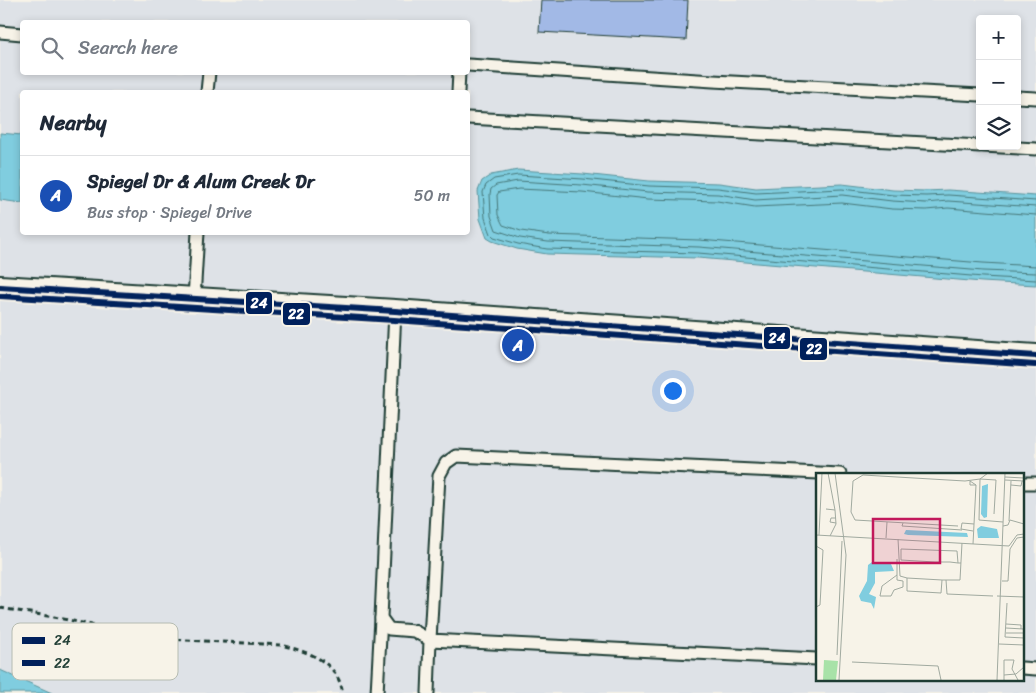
<!DOCTYPE html>
<html lang="en">
<head>
<meta charset="utf-8">
<style>
  :root { --surface:#fff; --page:#f6f6f7; --text:#1f2937; --muted:#747a83; --line:#e0e1e3; --accent:#db2777 }
  body { margin:0; font-family:Sriracha,sans-serif; background:var(--page); color:var(--text) }
  .controls { position:absolute; right:15px; top:15px; display:grid; overflow:hidden; border-radius:5px; box-shadow:0 2px 8px #0003 }
  .controls button { width:45px; height:45px; display:grid; place-items:center; padding:0; border:0; border-bottom:1px solid var(--line); background:var(--surface); color:var(--text); font:25px sans-serif }
  .you { position:absolute; left:672px; top:390px; width:18px; height:18px; margin:-12px; border:4px solid #fff; border-radius:50%; background:#1a73e8; box-shadow:0 0 0 8px #1a73e833 }
  .badge { display:grid; place-items:center; width:32px; height:32px; border-radius:50%; background:var(--accent); color:#fff; font-size:16px; font-weight:700 }
  .pin { position:absolute; translate:-50% -50%; border:2px solid #fff; box-shadow:0 1px 5px #0006 }
  .list { margin:0; padding:0; list-style:none }
  h2 { display:flex; justify-content:space-between; align-items:center; height:65px; margin:0; padding:0 20px; font-size:21px }
  h2 small { font-size:16px; font-weight:400; color:var(--muted) }
  .list li { display:grid; grid-template-columns:32px 1fr auto; gap:15px; align-items:center; box-sizing:border-box; height:80px; padding:0 20px; border-top:1px solid var(--line) }
  .list b { display:block; font-size:19px; white-space:nowrap }
  .list p { margin:0; font-size:16px; white-space:nowrap; color:var(--muted) }
  .list em { font-size:16px; font-style:normal; color:var(--muted) }
  .icon { flex:none; width:28px; height:28px; fill:none; stroke:currentColor; stroke-width:2; stroke-linecap:round; stroke-linejoin:round }
  .map { position:relative; flex:none; width:1036px; height:693px; overflow:hidden }
  .search { position:absolute; background:var(--surface); box-shadow:0 2px 8px #0003; left:20px; top:20px; width:450px; height:55px; display:flex; align-items:center; gap:12px; box-sizing:border-box; padding:0 18px; border-radius:5px; color:var(--muted); font-size:19px }
  .panel { position:absolute; background:var(--surface); box-shadow:0 2px 8px #0003; left:20px; top:90px; width:450px; height:145px; border-radius:5px }
  .map>svg:first-child { display:block }
  .built { fill:#dee2e7; fill-rule:evenodd }
  .water { fill:#80cddf; stroke:#59939b }
  .lines { fill:none; stroke-linecap:round; stroke-linejoin:round }
  .shore { stroke:#467778; stroke-width:1 }
  .building { fill:#a2b9e6; stroke:#1f3d34 }
  .service-casing { stroke:#1f3d34; stroke-width:15 }
  .minor-casing { stroke:#1f3d34; stroke-width:26 }
  .path { stroke:#1f3d34; stroke-width:3; stroke-dasharray:5 4; stroke-linecap:butt }
  .service { stroke:#f7f3e8; stroke-width:11 }
  .minor { stroke:#f7f3e8; stroke-width:22 }
  .bus-1-casing { stroke:#f7f3e8; stroke-width:10 }
  .bus-2-casing { stroke:#f7f3e8; stroke-width:10 }
  .bus-1 { stroke:#00205b; stroke-width:6 }
  .bus-2 { stroke:#00205b; stroke-width:6 }
  .inset-road { fill:none; stroke:#a1aaa0; stroke-width:1 }
  .view { fill:#c2185b; fill-opacity:0.15; stroke:#c2185b; stroke-width:2.5 }
  .inset-edge { fill:none; stroke:#1f3d34; stroke-width:2.5 }
  .key { fill:#f7f3e8; stroke:#b6bcb2; stroke-width:1 }
  .key-label { font-size:14px; fill:#1f3d34 }
  .line-badge { stroke:#f7f3e8; stroke-width:2 }
  .badge-label { font-size:14px; text-anchor:middle; font-weight:bold; fill:#fff }
</style>
</head>
<body>
<div class="map">
<svg width="1036" height="693" viewBox="0 0 1036 693">
  <rect width="100%" height="100%" fill="#f7f3e8"/>
  <filter id="ink" filterUnits="userSpaceOnUse"><feTurbulence type="fractalNoise" baseFrequency=".02" numOctaves="2"/><feDisplacementMap in="SourceGraphic" scale="10" xChannelSelector="R" yChannelSelector="G"/><feConvolveMatrix kernelMatrix="1 2 1 2 8 2 1 2 1" color-interpolation-filters="sRGB"/></filter>
  <g filter="url(#ink)">
    <!-- built -->
    <g class="built">
      <path d="M 0,0 L 1036,0 L 1036,356 L 0,287 ZM 980,19 L 1017,19 L 1017,146 L 980,146 ZM 22,22 L 468,22 L 468,72 L 22,72 ZM 22,92 L 468,92 L 468,232 L 22,232 Z"/>
      <path d="M 0,292 L 1036,363 L 1036,693 L 0,693 ZM 817,474 L 1022,474 L 1022,679 L 817,679 Z"/>
    </g>
    <!-- water -->
    <g class="water">
      <polygon points="0,133 22,135 22,203 0,200"/>
      <polygon points="518,170 583,174 649,181 719,183 756,188 842,184 893,190 926,191 948,190 1036,196 1036,285 982,282 698,258 547,254 517,249 492,241 487,238 480,219 478,191 482,181 491,175"/>
      <polygon points="0,670 52,693 0,693"/>
    </g>
    <g class="lines">
      <!-- shore -->
      <g class="shore">
        <polyline points="1036,201 948,195 926,196 893,195 842,189 756,193 718,188 649,186 583,179 518,175 494,179 486,185 483,192 485,218 491,234 494,237 518,244 547,249 698,253 983,277 1036,280"/>
        <polyline points="1036,207 948,201 926,203 892,201 842,195 755,200 718,194 648,192 582,185 518,181 496,185 491,189 490,194 491,216 496,230 520,238 548,242 699,247 983,271 1036,273"/>
        <polyline points="1036,215 948,208 926,210 892,209 842,203 755,207 717,201 648,199 582,192 519,189 499,192 497,195 498,215 503,225 521,231 549,235 699,240 983,263 1036,266"/>
      </g>
    </g>
    <!-- building -->
    <polygon class="building" points="541,0 688,0 686,40 539,32"/>
    <g class="lines">
      <defs>
        <g id="service">
          <polyline points="0,32 22,34"/>
          <polyline points="468,65 713,81 980,95"/>
          <polyline points="207,92 209,72"/>
          <polyline points="458,92 459,72"/>
          <polyline points="1017,97 1036,98"/>
          <polyline points="468,118 980,146"/>
          <polyline points="983,146 1036,149"/>
          <polyline points="194,299 198,232"/>
          <polyline points="395,311 381,618 389,629 414,631 430,640 428,693"/>
          <polyline points="1022,483 1036,483"/>
          <polyline points="817,659 430,640 439,476 446,463 456,456 840,474"/>
          <polyline points="1022,668 1036,669"/>
          <polyline points="377,693 381,618"/>
        </g>
        <polyline id="minor" points="0,287 395,311 1036,356"/>
      </defs>
      <!-- service casing -->
      <use href="#service" class="service-casing"/>
      <!-- minor casing -->
      <use href="#minor" class="minor-casing"/>
      <!-- path -->
      <path class="path" d="M 0,608 L 54,617 L 134,634 L 167,639 L 281,645 C 309,652 337,661 343,693"/>
      <!-- service -->
      <use href="#service" class="service"/>
      <!-- minor -->
      <use href="#minor" class="minor"/>
      <defs>
        <polyline id="bus-1" points="0,287 395,311 1036,356"/>
        <polyline id="bus-2" points="0,296 394,320 1035,365"/>
      </defs>
      <!-- bus-1 casing -->
      <use href="#bus-1" class="bus-1-casing"/>
      <!-- bus-2 casing -->
      <use href="#bus-2" class="bus-2-casing"/>
      <!-- bus-1 -->
      <use href="#bus-1" class="bus-1"/>
      <!-- bus-2 -->
      <use href="#bus-2" class="bus-2"/>
    </g>
  </g>
  <!-- overview -->
  <g transform="translate(816 473)">
    <rect width="208" height="208" fill="#f7f3e8"/>
    <path d="M 8,187 L 22,188 L 20,207 L 7,207 Z" fill="#a8e2a8"/>
    <path d="M 172,11 L 171,44 L 168,45 L 165,41 L 166,13 ZM 165,53 L 181,56 L 183,65 L 162,65 L 161,56 ZM 90,57 L 151,60 L 152,64 L 92,62 L 88,61 ZM 56,89 L 75,91 L 78,98 L 59,99 L 59,110 L 53,121 L 60,124 L 58,136 L 55,130 L 45,128 L 43,123 L 51,108 L 52,92 Z" fill="#80cddf"/>
    <path class="inset-road" d="M 12,0 L 19,37M 19,0 L 30,82 L 23,207M 189,4 L 208,5M 189,7 L 208,8M 195,12 L 205,13 L 206,8M 10,36 L 19,37 L 20,51 L 14,63M 178,41 L 180,7 L 164,6 L 163,47 L 187,49M 20,45 L 15,45 L 14,49 L 20,50M 193,48 L 195,8M 87,50 L 86,53 L 146,57M 142,53 L 39,47 L 35,39 L 37,8 L 47,2 L 149,8 L 164,6 L 172,0M 187,53 L 192,52 L 194,47 L 208,51M 157,58 L 145,56 L 146,50 L 158,51M 0,62 L 193,73M 3,62 L 6,0M 70,65 L 71,49M 82,66 L 84,103 L 91,105 L 91,118 L 125,120 L 126,107 L 144,107 L 146,70M 157,71 L 160,12 L 154,12 L 154,8 L 160,12M 0,73 L 7,77 L 4,132 L 0,134M 193,73 L 201,62 L 208,61M 142,90 L 141,78 L 85,76 L 85,87 L 119,89 L 134,89 L 142,90 L 145,90M 81,102 L 81,107 L 87,108 L 87,114 L 78,117 L 75,123 L 64,123 L 66,113 L 81,102 L 81,86M 91,105 L 126,107M 130,107 L 131,121 L 177,123M 186,108 L 192,108 L 194,76 L 201,65 L 208,64M 181,123 L 208,124M 191,130 L 189,164 L 208,165M 0,140 L 0,178M 190,151 L 205,152 L 205,156M 190,155 L 207,156M 190,160 L 208,160M 183,171 L 208,172M 21,182 L 26,68M 36,189 L 122,193 L 125,207M 188,202 L 200,201 L 208,194M 181,207 L 189,0M 188,207 L 188,187 L 198,187 L 196,196 L 202,207"/>
    <path class="view" d="M 57,46 L 124,46 L 124,90 L 57,90 Z"/>
    <rect width="208" height="208" class="inset-edge"/>
  </g>
  <!-- legend -->
  <rect x="12" y="623" width="166" height="57" rx="8" class="key"/>
  <rect x="22" y="637" width="23" height="7" fill="#00205b"/>
  <rect x="22" y="660" width="23" height="6" fill="#00205b"/>
  <g class="key-label">
    <text x="54" y="645">24</text>
    <text x="54" y="668">22</text>
  </g>
  <g class="line-badge">
    <rect x="245" y="291" width="28" height="24" rx="5" fill="#00205b"/>
    <rect x="282" y="302" width="29" height="24" rx="5" fill="#00205b"/>
    <rect x="763" y="326" width="28" height="24" rx="5" fill="#00205b"/>
    <rect x="799" y="337" width="29" height="24" rx="5" fill="#00205b"/>
  </g>
  <g class="badge-label">
    <text x="259" y="308">24</text>
    <text x="296" y="319">22</text>
    <text x="777" y="343">24</text>
    <text x="814" y="354">22</text>
  </g>
</svg>
<div class="controls">
<button>+</button>
<button>−</button>
<button><svg class="icon" aria-label="layers" viewBox="0 0 24 24"><path d="M12 4l9 5-9 5-9-5zM3 14l9 5 9-5"/></svg></button>
</div>
<div class="you"></div>
<div class="pin badge" style="left:518px;top:345px;background:#1a4fb4">A</div>
<div class="search"><svg class="icon" aria-label="search" viewBox="0 0 24 24"><circle cx="10" cy="10" r="6"/><path d="M15 15l6 6"/></svg>Search here</div>
<section class="panel">
<h2>Nearby<small></small></h2>
<ul class="list">
<li><span class="badge" style="background:#1a4fb4">A</span><div><b>Spiegel Dr &amp; Alum Creek Dr</b><p>Bus stop · Spiegel Drive</p></div><em>50 m</em></li>
</ul>
</section>
</div>
</body>
</html>
